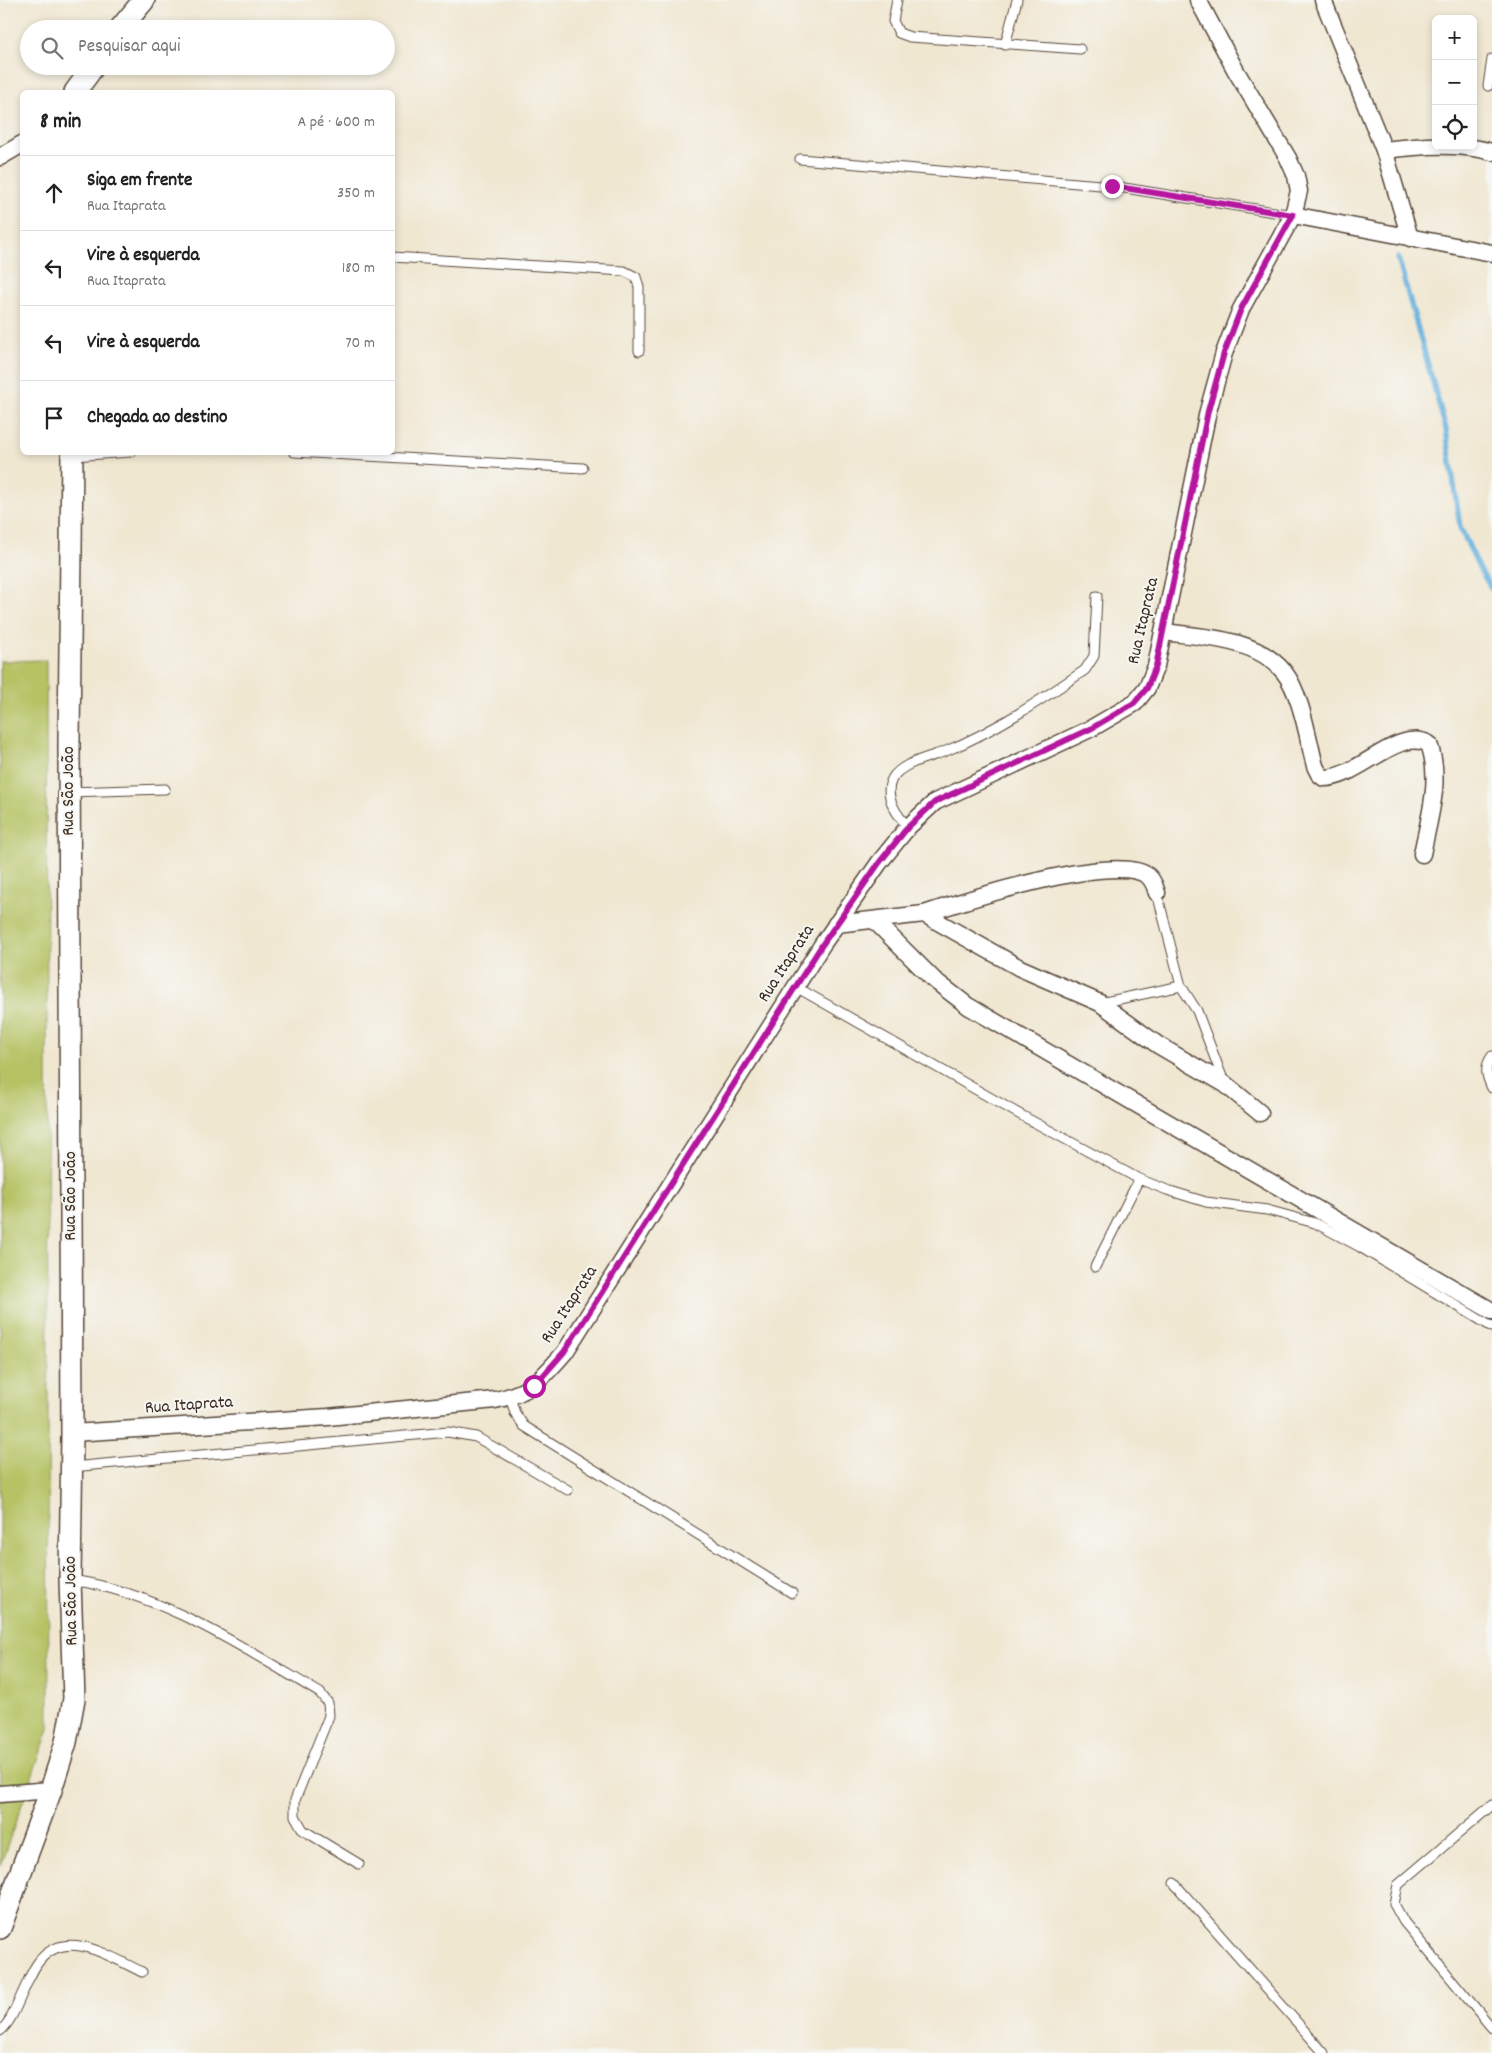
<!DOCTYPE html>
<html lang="pt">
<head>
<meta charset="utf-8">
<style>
  :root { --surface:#fff; --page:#f2f2f2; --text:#222; --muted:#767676; --line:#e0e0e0 }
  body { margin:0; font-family:Dekko,sans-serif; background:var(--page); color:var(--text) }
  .controls { position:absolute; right:15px; top:15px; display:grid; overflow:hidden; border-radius:8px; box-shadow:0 2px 8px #0003 }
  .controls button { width:45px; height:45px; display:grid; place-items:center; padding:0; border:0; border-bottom:1px solid var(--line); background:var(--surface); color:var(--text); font:25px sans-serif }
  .stop { position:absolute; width:15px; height:15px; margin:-11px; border:4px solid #b5179e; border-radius:50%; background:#fff }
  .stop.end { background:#b5179e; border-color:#fff; box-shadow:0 1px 5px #0008 }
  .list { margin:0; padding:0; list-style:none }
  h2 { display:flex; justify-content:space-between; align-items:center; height:65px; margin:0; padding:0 20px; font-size:21px }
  h2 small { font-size:16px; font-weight:400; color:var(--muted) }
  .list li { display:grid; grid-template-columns:32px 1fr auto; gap:15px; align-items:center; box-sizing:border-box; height:75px; padding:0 20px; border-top:1px solid var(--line) }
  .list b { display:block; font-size:19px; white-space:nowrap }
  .list p { margin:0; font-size:16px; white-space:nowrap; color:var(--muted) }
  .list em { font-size:16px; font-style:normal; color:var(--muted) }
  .icon { flex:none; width:28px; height:28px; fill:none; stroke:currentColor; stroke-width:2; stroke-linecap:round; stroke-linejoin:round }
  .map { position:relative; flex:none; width:1492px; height:2053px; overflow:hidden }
  .search { position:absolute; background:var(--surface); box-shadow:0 2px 8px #0003; left:20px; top:20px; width:375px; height:55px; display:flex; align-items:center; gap:12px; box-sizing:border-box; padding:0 18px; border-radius:28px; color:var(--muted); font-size:19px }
  .panel { position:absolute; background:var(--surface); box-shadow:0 2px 8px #0003; left:20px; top:90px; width:375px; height:365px; border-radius:8px }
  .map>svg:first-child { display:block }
  .green { fill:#b5c365; stroke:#787642 }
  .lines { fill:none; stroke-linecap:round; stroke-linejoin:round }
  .stream { stroke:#64b0dd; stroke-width:5.5 }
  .service-casing { stroke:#564639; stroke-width:11 }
  .minor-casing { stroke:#564639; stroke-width:19 }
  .tertiary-casing { stroke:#564639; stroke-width:24 }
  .service { stroke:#fff; stroke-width:9 }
  .minor { stroke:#fff; stroke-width:16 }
  .tertiary { stroke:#fff; stroke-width:21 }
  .route { stroke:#b5179e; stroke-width:6 }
  .labels { text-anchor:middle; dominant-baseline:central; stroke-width:4; stroke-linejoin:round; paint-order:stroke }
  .street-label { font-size:18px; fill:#3b2a1e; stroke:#f6f6f2 }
</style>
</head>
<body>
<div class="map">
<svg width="1492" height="2053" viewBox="0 0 1492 2053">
  <rect width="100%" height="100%" fill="#f6f6f2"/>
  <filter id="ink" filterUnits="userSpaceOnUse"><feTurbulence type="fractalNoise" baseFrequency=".02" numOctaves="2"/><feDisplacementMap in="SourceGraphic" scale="10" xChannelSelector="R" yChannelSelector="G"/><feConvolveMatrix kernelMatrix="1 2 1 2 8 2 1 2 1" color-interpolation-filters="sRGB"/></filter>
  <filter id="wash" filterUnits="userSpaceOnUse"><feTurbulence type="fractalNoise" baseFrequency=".0096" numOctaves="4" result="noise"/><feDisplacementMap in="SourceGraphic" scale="20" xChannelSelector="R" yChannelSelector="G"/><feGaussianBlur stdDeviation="1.12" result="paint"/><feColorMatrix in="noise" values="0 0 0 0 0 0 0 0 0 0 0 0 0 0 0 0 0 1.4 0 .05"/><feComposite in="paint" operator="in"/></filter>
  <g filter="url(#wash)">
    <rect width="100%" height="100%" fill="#f0e7d1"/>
    <!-- green -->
    <polygon class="green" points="46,660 49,1729 0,1866 0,661"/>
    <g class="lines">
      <!-- stream -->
      <polyline class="stream" points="1398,258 1446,429 1460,527 1480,570 1492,589"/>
    </g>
  </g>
  <g filter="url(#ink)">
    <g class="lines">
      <defs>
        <g id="service">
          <polyline points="897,0 893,21 899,33 910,37 1080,49"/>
          <polyline points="1005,45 1017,0"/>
          <polyline points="1488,86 1492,59"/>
          <polyline points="800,159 1112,186 1293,215"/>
          <polyline points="392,257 624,271 636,277 639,287 639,351"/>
          <polyline points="294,452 583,468"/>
          <polyline points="72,456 131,452"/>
          <polyline points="69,792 165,789"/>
          <path d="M 908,827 C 897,815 883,796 892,779 C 900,763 931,757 946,751 C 995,731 1041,700 1085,670 L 1094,656 L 1097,596"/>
          <polyline points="1157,893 1181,986 1197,1011 1224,1082"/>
          <polyline points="796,987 1019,1114 1139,1179 1167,1190 1206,1202 1267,1210 1315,1223 1360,1247 1492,1327"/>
          <polyline points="1100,1003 1181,986"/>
          <path d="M 1492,1056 C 1484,1067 1486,1076 1492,1088"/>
          <polyline points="1095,1267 1139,1179"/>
          <polyline points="510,1397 515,1413 524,1426 792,1593"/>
          <polyline points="72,1467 448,1432 476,1437 568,1490"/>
          <path d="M 71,1580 C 162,1593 242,1647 320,1693 L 328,1703 L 329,1716 L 295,1800 L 295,1816 L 303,1830 L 359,1864"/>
          <polyline points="1492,1805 1398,1885 1394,1904 1404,1922 1492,2028"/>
          <polyline points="1174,1883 1324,2053"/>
          <path d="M 0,2031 C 11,2022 16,2007 22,1994 C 27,1984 32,1969 40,1960 C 68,1927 112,1958 142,1972"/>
        </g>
        <g id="minor">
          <polyline points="1323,0 1384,150 1410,238"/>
          <path d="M 1384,150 C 1418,146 1458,142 1492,152"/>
          <polyline points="0,157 22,144"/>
          <polyline points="1293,215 1492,253"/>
          <path d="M 1163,632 C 1202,637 1257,638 1284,672 C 1301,693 1308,739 1315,766 L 1319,774 L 1324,778 C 1359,778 1397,727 1429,744 C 1442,780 1429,818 1422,854"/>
          <path d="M 924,914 C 963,901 1116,851 1148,876 C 1154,881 1155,887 1157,893"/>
          <polyline points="875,921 933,979 968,1006 1492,1311"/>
          <polyline points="836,924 924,914 1020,968 1100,1003 1158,1045 1225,1084 1260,1113"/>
          <path d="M 72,1433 L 328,1417 L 495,1400 C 531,1393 541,1379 565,1352 L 822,945 L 879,863 L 908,827 L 935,802 L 1092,728 L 1135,703 L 1147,688 L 1156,666 L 1208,411 L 1224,353 L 1241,309 L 1293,215 L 1299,191 L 1296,176 L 1288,158 L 1236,71 L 1198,0"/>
          <polyline points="0,1794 51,1790"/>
        </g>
        <g id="tertiary">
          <polyline points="120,29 144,0"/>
          <polyline points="75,92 94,66"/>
          <polyline points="0,1928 51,1790 66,1742 74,1699 70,1580 72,1433 69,744 72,452"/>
        </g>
      </defs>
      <!-- service casing -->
      <use href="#service" class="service-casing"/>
      <!-- minor casing -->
      <use href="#minor" class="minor-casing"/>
      <!-- tertiary casing -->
      <use href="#tertiary" class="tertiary-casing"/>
      <!-- service -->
      <use href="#service" class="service"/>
      <!-- minor -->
      <use href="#minor" class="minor"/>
      <!-- tertiary -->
      <use href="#tertiary" class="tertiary"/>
    </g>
  </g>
  <g class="lines" filter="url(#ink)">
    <!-- route -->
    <polyline class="route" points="534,1386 564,1352 822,945 879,863 908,827 935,802 1092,728 1134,703 1147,688 1156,666 1208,411 1224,353 1241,309 1293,215 1112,186"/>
  </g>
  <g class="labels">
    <!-- street labels -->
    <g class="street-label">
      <text transform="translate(1144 621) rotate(-77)">Rua Itaprata</text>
      <text transform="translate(69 791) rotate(-90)">Rua São João</text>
      <text transform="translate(787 964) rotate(-57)">Rua Itaprata</text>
      <text transform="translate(71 1196) rotate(-90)">Rua São João</text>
      <text transform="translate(570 1305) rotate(-57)">Rua Itaprata</text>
      <text transform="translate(189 1406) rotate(-4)">Rua Itaprata</text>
      <text transform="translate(72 1601) rotate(-91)">Rua São João</text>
    </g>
  </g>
</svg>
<div class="controls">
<button>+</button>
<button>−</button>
<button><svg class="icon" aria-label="locate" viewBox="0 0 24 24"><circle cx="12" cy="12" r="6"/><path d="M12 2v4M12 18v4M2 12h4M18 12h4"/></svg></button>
</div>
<div class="stop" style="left:534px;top:1386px"></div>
<div class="stop end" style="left:1112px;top:186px"></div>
<div class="search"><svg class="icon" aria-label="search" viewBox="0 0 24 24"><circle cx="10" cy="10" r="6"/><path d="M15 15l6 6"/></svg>Pesquisar aqui</div>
<section class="panel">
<h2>8 min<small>A pé · 600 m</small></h2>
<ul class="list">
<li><svg class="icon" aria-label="ahead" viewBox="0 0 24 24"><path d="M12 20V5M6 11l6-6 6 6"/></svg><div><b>Siga em frente</b><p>Rua Itaprata</p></div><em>350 m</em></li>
<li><svg class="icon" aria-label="left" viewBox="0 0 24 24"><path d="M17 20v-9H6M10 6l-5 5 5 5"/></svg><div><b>Vire à esquerda</b><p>Rua Itaprata</p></div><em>180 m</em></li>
<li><svg class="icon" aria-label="left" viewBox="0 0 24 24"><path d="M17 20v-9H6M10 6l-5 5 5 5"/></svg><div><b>Vire à esquerda</b></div><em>70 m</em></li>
<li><svg class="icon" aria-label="arrive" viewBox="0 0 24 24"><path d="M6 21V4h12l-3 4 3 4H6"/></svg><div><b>Chegada ao destino</b></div></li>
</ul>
</section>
</div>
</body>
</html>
